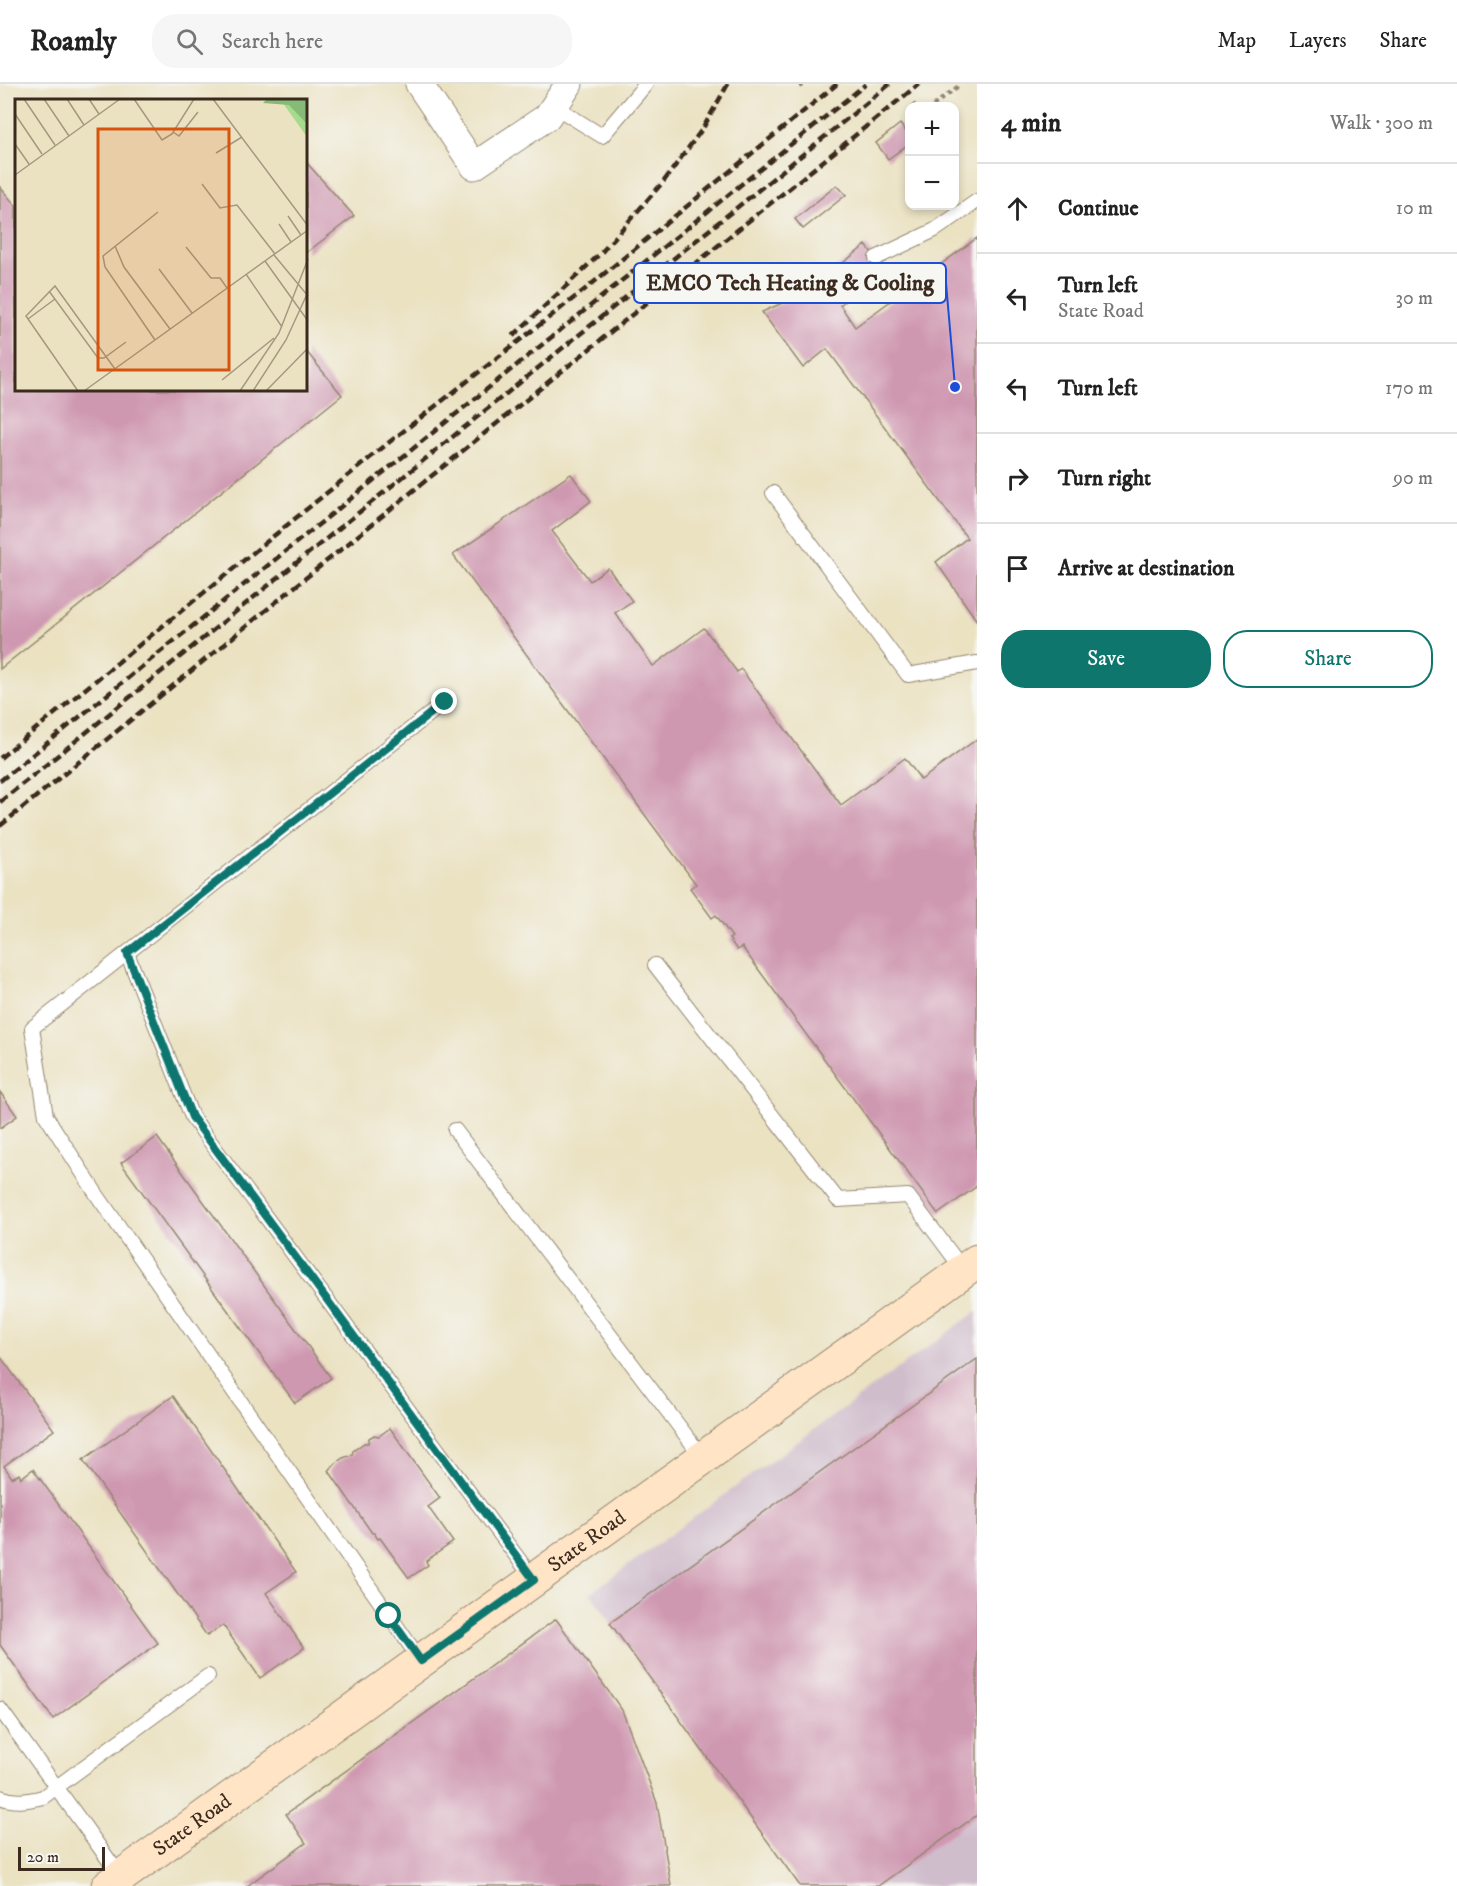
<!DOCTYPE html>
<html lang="en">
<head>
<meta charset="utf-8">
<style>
  :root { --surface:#fff; --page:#f6f6f6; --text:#222; --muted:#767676; --line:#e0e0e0; --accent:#0f766e }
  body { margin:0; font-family:"IM FELL DW Pica",serif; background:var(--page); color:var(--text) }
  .controls { position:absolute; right:18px; top:18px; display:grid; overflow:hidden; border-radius:12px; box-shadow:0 3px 9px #0003 }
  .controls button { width:54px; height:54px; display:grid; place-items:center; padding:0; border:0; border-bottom:2px solid var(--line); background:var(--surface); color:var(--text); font:30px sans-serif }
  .scale { position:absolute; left:18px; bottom:15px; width:87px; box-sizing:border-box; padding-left:6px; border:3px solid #3b2a1e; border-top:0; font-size:16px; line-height:21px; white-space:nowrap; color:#3b2a1e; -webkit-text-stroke:4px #f6f6f2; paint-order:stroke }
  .stop { position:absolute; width:18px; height:18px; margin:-14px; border:4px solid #0f766e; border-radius:50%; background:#fff }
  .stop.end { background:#0f766e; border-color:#fff; box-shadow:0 2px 6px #0008 }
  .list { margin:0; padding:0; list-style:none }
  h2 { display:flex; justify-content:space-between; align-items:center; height:78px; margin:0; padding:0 24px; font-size:26px }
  h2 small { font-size:20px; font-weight:400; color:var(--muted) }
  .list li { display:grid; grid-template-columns:39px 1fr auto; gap:18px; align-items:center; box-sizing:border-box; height:90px; padding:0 24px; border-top:2px solid var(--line) }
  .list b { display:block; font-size:22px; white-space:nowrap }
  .list p { margin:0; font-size:20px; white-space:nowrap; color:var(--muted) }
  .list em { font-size:20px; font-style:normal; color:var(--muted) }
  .actions { display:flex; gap:12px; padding:18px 24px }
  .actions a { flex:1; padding:14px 0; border:2px solid var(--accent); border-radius:24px; text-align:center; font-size:21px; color:var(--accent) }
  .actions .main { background:var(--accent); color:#fff }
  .icon { flex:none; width:33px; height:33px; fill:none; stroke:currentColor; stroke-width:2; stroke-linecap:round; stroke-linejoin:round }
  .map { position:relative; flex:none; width:977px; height:1802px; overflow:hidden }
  header { display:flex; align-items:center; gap:36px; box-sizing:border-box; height:84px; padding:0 30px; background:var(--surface); border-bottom:2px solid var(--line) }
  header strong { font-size:28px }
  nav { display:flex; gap:33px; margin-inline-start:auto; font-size:21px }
  .search { width:420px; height:54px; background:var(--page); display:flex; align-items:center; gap:15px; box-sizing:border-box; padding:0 21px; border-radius:24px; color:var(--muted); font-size:22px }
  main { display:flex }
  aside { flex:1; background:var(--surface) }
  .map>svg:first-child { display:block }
  .industrial { fill:#d0bdcc }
  .building { fill:#cf98b1 }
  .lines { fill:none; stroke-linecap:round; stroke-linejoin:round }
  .service-casing { stroke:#938670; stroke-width:16 }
  .minor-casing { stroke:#938670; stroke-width:29 }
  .secondary-casing { stroke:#938670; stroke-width:35 }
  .path { stroke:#938670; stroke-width:4; stroke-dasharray:4.5 4.5; stroke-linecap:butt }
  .service { stroke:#fff; stroke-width:14 }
  .minor { stroke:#fff; stroke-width:27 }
  .secondary { stroke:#ffe4c6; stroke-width:33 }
  .rail { stroke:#3b2a1e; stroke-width:4.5; stroke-dasharray:9 4.5; stroke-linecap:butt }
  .route { stroke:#0f766e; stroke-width:8 }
  .labels { text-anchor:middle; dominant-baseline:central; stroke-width:5; stroke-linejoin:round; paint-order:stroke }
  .street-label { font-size:21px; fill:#3b2a1e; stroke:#f6f6f2 }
  .inset-road { fill:none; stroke:#a59880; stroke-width:1.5 }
  .view { fill:#d7540e; fill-opacity:0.15; stroke:#d7540e; stroke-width:3 }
  .inset-edge { fill:none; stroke:#3b2a1e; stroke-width:3 }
  .leader { fill:none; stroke:#1d4ed8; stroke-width:2 }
  .callout-dot { fill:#1d4ed8; stroke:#f6f6f2; stroke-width:2 }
  .callout { fill:#f6f6f2; stroke:#1d4ed8; stroke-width:2 }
  .callout-label { font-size:22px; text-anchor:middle; font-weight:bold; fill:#3b2a1e }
</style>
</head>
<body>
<header>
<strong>Roamly</strong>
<div class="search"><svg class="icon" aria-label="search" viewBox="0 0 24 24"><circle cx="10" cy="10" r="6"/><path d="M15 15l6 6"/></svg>Search here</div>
<nav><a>Map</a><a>Layers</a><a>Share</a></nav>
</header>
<main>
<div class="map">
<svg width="977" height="1802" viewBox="0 0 977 1802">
  <rect width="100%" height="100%" fill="#f6f6f2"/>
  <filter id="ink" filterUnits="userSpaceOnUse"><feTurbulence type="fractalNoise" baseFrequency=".0167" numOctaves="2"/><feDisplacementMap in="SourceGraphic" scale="12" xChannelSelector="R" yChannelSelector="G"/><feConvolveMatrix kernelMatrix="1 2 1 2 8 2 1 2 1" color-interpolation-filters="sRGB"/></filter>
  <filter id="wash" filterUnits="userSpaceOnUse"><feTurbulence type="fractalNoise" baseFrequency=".008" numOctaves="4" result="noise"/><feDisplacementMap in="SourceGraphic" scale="24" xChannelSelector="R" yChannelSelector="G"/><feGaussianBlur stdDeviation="1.35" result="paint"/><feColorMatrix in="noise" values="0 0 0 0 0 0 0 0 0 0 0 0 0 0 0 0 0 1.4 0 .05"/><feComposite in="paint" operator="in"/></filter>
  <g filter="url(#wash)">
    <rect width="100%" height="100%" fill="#ebe2c2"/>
    <!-- industrial -->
    <polygon class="industrial" points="977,1227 977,1802 805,1802 590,1509"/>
    <g id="blocks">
      <!-- building -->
      <g class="building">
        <polygon points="900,40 910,53 910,59 888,75 876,59"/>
        <polygon points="306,78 354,132 306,169"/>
        <polygon points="837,101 846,111 803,145 795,135"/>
        <polygon points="0,103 16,122 16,306 306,306 306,267 342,311 0,585"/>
        <polygon points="977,154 977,537 936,478 967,454 827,265 803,284 762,228 809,207 804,200 823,185 826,192 866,161 885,186 840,221 855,243"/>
        <polygon points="571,390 591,417 552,447 590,497 608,484 632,517 615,529 653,582 704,544 737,588 741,585 841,721 905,674 921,696 977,655 977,1102 938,1130 742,863 737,866 729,855 732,853 716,831 712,834 690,804 696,800 453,471"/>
        <polygon points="0,1008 17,1032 0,1044"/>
        <polygon points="157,1053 331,1294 295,1319 121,1079"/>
        <polygon points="0,1272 54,1346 4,1382 12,1394 19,1390 21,1394 33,1385 158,1559 53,1635 0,1561"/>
        <polygon points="977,1275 977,1731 878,1802 800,1802 610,1539"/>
        <polygon points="173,1312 296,1488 266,1509 304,1564 260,1594 223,1541 207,1552 83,1376"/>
        <polygon points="390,1344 440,1414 428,1423 453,1458 426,1477 428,1481 409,1494 380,1454 378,1455 374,1449 372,1449 329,1387 334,1380 343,1374 352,1371 353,1367 364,1359 368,1359 369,1354 374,1351 379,1352"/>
        <polygon points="556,1535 622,1626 657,1719 671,1802 247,1802 306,1759 286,1730"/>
      </g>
    </g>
  </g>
  <g filter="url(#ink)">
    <use href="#blocks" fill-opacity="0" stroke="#938670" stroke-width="1.5"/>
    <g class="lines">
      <defs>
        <g id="service">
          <polyline points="554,22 602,52 646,0"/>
          <polyline points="876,174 935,146 977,117"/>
          <polyline points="773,409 908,591 977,579"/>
          <polyline points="127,869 192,1033 534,1496"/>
          <polyline points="655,881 838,1116 908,1112 964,1187"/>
          <polyline points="455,1046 703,1374"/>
          <polyline points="421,1577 97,1111 46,1032 32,944 445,618"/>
          <polyline points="0,1625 121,1793"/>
          <path d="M 0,1713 C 15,1719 27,1717 43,1713 L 208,1592"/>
        </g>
        <polyline id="minor" points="419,0 474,82 547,33 569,0"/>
        <g id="secondary">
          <path id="s1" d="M 108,1802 L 977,1177"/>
        </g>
      </defs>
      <!-- service casing -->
      <use href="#service" class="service-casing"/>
      <!-- minor casing -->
      <use href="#minor" class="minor-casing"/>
      <!-- secondary casing -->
      <use href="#secondary" class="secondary-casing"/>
      <!-- path -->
      <g class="path">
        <polyline points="800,0 805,6"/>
        <polyline points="913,20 915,22"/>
        <polyline points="933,22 961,0"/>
      </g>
      <!-- service -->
      <use href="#service" class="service"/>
      <!-- minor -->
      <use href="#minor" class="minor"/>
      <!-- secondary -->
      <use href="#secondary" class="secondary"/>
      <!-- rail -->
      <g class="rail">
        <polyline points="513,252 601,169 664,97 703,44 728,0"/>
        <polyline points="0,674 392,356 583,207 837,0"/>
        <polyline points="0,697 866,0"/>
        <polyline points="0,718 890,0"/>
        <polyline points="0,742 424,398 919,0"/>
      </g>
    </g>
  </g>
  <g class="lines" filter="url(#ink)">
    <!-- route -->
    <polyline class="route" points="389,1532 421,1577 534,1496 192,1033 127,869 445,618"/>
  </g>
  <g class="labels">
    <!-- street labels -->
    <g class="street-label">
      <text stroke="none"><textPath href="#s1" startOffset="590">State Road</textPath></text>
      <text stroke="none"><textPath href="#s1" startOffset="104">State Road</textPath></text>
    </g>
  </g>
  <!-- overview -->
  <g transform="translate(15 15)">
    <rect width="292" height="292" fill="#ebe2c2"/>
    <path d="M 265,0 L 292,0 L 292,38 Z" fill="#a7db8b"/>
    <path d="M 252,0 L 292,0 L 292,25 L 274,6 L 248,4 Z" fill="#85bb77"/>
    <path class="inset-road" d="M 9,0 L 40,46M 29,0 L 54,37M 52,0 L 69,26M 74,0 L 84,15M 119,0 L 147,41 L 157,35 L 179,0M 198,0 L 293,127M 0,15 L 27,55M 158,33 L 164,37 L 183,13M 0,45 L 14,65M 201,54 L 227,38M 0,76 L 105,0M 187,85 L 205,109 L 222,106 L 260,155M 273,117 L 286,136M 264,125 L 276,143M 100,147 L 109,168 L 155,230M 171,148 L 196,179 L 205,179 L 212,189M 259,156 L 293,197M 250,162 L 293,222M 144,170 L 177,214M 231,175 L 267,228M 34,192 L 83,259 L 89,259 L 111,243M 13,220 L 40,200M 140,241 L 90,168 L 88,157 L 143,113M 207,281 L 259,239M 63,292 L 11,217 L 40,187 L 100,270M 69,292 L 293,131M 225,292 L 264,234 L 293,160M 238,292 L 271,241 L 293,193M 251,292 L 293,249"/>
    <path class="view" d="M 83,30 L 214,30 L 214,271 L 83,271 Z"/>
    <rect width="292" height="292" class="inset-edge"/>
  </g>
  <!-- callouts -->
  <path class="leader" d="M955 303L946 199"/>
  <circle class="callout-dot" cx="955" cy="303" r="6"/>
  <rect class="callout" x="634" y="179" width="312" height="40" rx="6"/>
  <g class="callout-label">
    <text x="790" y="206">EMCO Tech Heating &amp; Cooling</text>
  </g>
</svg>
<div class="controls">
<button>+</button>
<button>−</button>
</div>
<div class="scale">20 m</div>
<div class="stop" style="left:389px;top:1532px"></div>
<div class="stop end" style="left:445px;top:618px"></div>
</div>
<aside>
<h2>4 min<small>Walk · 300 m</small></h2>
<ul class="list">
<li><svg class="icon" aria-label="ahead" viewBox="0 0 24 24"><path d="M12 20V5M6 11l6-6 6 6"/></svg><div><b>Continue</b></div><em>10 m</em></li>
<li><svg class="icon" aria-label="left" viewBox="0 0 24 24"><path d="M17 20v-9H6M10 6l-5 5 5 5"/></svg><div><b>Turn left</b><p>State Road</p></div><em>30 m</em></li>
<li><svg class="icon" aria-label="left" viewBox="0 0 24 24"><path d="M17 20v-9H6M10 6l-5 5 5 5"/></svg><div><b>Turn left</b></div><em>170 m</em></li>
<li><svg class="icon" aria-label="right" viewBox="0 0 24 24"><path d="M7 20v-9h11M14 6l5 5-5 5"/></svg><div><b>Turn right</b></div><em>90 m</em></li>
<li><svg class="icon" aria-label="arrive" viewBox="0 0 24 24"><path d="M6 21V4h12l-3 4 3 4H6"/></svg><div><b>Arrive at destination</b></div></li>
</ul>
<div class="actions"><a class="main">Save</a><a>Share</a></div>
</aside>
</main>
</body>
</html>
